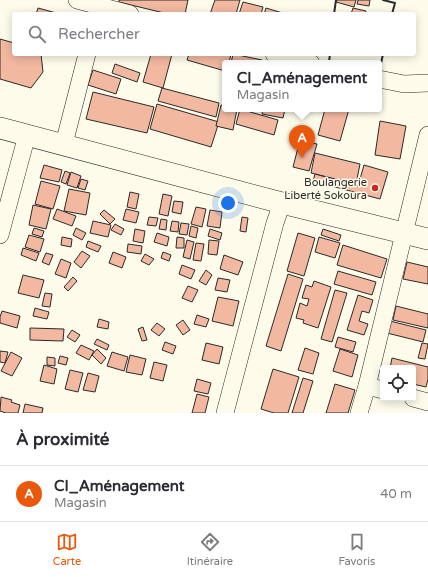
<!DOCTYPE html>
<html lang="fr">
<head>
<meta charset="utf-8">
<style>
  :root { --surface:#fff; --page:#f7f7f7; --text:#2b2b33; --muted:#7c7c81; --line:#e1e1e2; --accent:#ea580c }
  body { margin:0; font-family:"Varela Round",sans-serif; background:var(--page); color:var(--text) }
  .controls { position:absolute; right:12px; bottom:12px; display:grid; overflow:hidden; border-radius:4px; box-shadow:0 2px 10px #0003 }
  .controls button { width:36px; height:36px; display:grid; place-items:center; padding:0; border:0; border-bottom:1px solid var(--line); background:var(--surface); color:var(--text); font:20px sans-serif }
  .you { position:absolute; left:228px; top:203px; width:14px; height:14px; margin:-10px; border:3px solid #fff; border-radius:50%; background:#1a73e8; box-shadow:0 0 0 6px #1a73e833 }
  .badge { display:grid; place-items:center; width:26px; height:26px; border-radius:50%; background:var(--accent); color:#fff; font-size:13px; font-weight:700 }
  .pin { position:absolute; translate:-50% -33px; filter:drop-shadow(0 1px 2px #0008) }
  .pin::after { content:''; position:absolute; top:21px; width:14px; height:12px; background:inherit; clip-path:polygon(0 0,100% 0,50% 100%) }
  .popup { position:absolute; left:222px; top:60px; width:160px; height:52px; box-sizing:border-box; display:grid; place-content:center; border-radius:4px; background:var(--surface); filter:drop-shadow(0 1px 3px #0005); font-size:13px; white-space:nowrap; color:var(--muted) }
  .popup b { font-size:15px; color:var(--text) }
  .popup::after { content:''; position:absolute; left:50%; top:100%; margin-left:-8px; border:8px solid transparent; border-top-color:var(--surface) }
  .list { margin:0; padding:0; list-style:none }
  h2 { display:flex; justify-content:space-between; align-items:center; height:52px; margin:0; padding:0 16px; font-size:17px }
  h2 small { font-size:13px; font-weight:400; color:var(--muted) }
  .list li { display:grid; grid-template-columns:26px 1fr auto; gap:12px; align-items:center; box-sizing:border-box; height:56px; padding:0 16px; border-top:1px solid var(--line) }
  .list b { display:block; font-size:15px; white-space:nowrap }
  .list p { margin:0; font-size:13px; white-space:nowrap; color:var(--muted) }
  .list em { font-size:13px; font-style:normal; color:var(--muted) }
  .icon { flex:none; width:22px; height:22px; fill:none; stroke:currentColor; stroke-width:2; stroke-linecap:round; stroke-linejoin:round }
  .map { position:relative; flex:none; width:428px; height:413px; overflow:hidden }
  .search { position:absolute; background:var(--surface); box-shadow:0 2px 10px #0003; left:12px; right:12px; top:12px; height:44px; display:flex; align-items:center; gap:10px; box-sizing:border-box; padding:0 14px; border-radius:4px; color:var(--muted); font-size:15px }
  .sheet { height:108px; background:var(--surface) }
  nav { display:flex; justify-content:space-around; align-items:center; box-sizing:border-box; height:56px; border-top:1px solid var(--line); background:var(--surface); font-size:11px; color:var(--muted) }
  nav a { display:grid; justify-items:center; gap:2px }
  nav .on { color:var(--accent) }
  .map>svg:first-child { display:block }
  .building { fill:#f2b8a0; stroke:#2b2b2b }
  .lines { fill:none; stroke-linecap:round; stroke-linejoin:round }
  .minor-casing { stroke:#2b2b2b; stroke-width:18 }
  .major-casing { stroke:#2b2b2b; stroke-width:22 }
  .minor { stroke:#fdfbea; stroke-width:17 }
  .major { stroke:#fdfbea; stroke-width:21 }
  .wall { stroke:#2b2b2b; stroke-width:2 }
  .poi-dot { fill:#c62828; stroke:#fdfbea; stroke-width:1.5 }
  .labels { text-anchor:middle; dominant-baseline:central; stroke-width:3; stroke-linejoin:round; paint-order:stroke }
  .poi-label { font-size:11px; fill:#2b2b2b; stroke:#fdfbea; text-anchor:end }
</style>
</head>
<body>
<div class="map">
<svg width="428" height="413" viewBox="0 0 428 413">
  <rect width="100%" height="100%" fill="#fdfbea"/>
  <!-- building -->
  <g class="building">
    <polygon points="119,0 188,0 185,14 168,14 119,2"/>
    <polygon points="215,0 240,0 236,14 210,14"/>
    <polygon points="337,0 356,0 354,7 336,2"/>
    <polygon points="358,0 370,0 369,6 357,4"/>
    <polygon points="243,2 263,7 261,14 239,14"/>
    <polygon points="38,8 60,14 36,14"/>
    <polygon points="266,8 286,14 264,14"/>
    <polygon points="353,8 366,11 365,14 351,14"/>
    <polygon points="0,39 14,43 14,54 41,54 43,72 31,88 0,79"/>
    <polygon points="151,54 172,54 163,88 143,82"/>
    <polygon points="189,54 231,54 229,63 225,63 225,71 187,60"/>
    <polygon points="233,54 262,60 261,63 231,63"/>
    <polygon points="115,64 140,73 137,82 112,73"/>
    <polygon points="93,70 121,79 116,94 88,85"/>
    <polygon points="162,88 219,103 216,117 158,101"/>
    <polygon points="93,92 154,107 147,133 86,119"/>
    <polygon points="157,104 219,122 211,147 150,129"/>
    <polygon points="221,105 225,106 225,109 237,109 233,130 216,126"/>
    <polygon points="240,109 278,120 274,135 236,124"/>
    <polygon points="263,109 285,109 283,118 262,114"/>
    <polygon points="325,109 349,109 340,141 318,135"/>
    <polygon points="380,121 406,126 400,159 375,155"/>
    <polygon points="300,140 317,144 309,171 293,167"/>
    <polygon points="315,153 360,164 356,184 311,173"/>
    <polygon points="44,165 62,170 59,182 40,178"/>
    <polygon points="364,165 388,172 380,199 313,181 315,174 358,186"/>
    <polygon points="65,171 70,173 66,184 61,182"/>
    <polygon points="71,172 81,176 77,188 67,185"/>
    <polygon points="81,179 88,181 85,190 78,188"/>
    <polygon points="41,181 60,186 53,209 35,204"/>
    <polygon points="69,189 90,193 86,215 64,211"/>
    <polygon points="130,192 139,194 136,209 127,207"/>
    <polygon points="163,194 172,196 168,216 159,214"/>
    <polygon points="174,201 183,202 181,214 172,212"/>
    <polygon points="33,205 51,209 46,229 29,225"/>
    <polygon points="196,207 206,209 202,227 191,224"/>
    <polygon points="57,209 76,216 72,226 53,219"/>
    <polygon points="126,209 139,212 136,223 123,220"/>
    <polygon points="104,210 115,219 110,224 100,214"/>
    <polygon points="210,210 222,212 220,228 207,226"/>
    <polygon points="149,217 158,218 156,226 147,225"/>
    <polygon points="242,217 248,218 246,232 240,231"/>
    <polygon points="161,219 167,220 166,230 159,229"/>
    <polygon points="93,221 111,225 108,237 90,233"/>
    <polygon points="172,221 179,222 178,232 170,231"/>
    <polygon points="181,223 189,224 187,235 179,234"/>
    <polygon points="115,224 124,229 121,235 111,230"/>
    <polygon points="191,226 198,228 196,238 189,236"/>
    <polygon points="34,228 44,231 42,237 32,234"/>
    <polygon points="76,228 86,233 82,240 73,235"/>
    <polygon points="135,229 145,231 143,243 133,241"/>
    <polygon points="210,229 222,233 220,240 208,236"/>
    <polygon points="323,229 341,235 339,241 321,235"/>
    <polygon points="157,233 169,237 167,246 154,242"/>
    <polygon points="298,233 315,238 304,276 287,271"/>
    <polygon points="29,235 44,239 40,252 25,247"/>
    <polygon points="62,237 72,239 71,247 61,245"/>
    <polygon points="177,237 184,238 184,248 176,248"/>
    <polygon points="319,237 340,243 335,258 315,252"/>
    <polygon points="187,240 194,242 190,259 183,257"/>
    <polygon points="209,240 219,241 217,255 208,254"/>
    <polygon points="88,241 101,246 98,252 86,247"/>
    <polygon points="196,243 204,244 201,261 193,260"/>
    <polygon points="128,244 142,246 141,254 127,252"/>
    <polygon points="343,245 387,259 381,278 337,265"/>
    <polygon points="23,248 39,253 36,261 21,255"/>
    <polygon points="82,251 90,256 81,268 74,262"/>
    <polygon points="113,252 126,257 122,268 109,263"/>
    <polygon points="163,252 171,255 169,261 161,258"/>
    <polygon points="46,253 53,255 49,265 42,262"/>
    <polygon points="145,254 154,259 149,265 141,261"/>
    <polygon points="224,255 243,262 238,275 220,269"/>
    <polygon points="61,259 71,263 66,278 55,274"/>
    <polygon points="407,262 428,267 428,284 403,279"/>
    <polygon points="182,265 195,270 191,279 179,274"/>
    <polygon points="206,270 212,275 206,285 199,281"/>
    <polygon points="338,271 376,282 372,295 334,284"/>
    <polygon points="288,274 303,279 281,351 266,346"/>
    <polygon points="23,275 44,280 39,298 18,293"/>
    <polygon points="73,277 77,281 68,291 64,287"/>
    <polygon points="218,278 230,280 227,292 215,290"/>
    <polygon points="314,281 331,287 318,328 303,323 304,320 296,318 300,303 307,306 309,299 302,298 306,285 312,287"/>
    <polygon points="188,286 198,290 192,302 182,298"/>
    <polygon points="335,290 347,293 332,342 321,339"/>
    <polygon points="45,293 52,294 50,307 42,306"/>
    <polygon points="358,295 373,300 369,313 362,311 359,321 368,324 364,335 347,330"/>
    <polygon points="218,297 239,301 233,326 212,321"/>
    <polygon points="396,306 428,314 428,328 393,320"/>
    <polygon points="35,308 49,312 47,319 33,316"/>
    <polygon points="2,311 20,316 17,328 0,323 0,317"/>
    <polygon points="197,315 209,319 206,327 194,324"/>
    <polygon points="99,319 109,322 108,329 97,327"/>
    <polygon points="183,320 190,330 183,335 176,325"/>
    <polygon points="390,321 426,330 423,342 387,333"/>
    <polygon points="157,323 165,329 159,336 151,330"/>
    <polygon points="143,327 147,340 142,341 138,329"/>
    <polygon points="30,328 64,329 63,341 30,340"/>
    <polygon points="72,330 80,335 75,342 67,337"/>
    <polygon points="338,337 356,342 353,352 335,347"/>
    <polygon points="97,339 109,345 107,350 94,344"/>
    <polygon points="165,342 176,346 173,354 162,350"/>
    <polygon points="206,343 223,347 219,364 202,360"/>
    <polygon points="422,343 428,344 425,359 418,358"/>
    <polygon points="81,345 94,351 89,360 76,353"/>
    <polygon points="305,348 319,353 313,374 298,370"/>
    <polygon points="97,349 106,358 101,364 92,355"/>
    <polygon points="340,349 358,355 352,377 333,371"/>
    <polygon points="0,351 8,352 5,363 0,362"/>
    <polygon points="11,352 22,358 12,376 1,371"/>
    <polygon points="112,352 128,357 124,371 107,366"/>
    <polygon points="130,355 146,359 142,375 126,372"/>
    <polygon points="60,356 68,358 66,365 58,363"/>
    <polygon points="47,357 55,358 55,366 47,365"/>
    <polygon points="392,358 428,367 428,379 426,387 413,384 413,368 390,368"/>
    <polygon points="154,362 167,365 163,381 150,378"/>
    <polygon points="44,365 57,369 54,384 40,381"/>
    <polygon points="273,369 299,377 288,413 274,413 261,409"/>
    <polygon points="70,370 83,373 78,392 65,389"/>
    <polygon points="88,373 99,376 95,392 83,390"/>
    <polygon points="303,378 313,381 303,413 292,413"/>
    <polygon points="197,379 211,383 208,394 194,391"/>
    <polygon points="335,384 355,390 348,413 326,413"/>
    <polygon points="197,394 209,397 205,413 192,413"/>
    <polygon points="1,397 12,400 11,402 20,405 18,413 6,413 0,411"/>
    <polygon points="25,404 43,408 42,413 23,413"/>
  </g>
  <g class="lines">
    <defs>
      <g id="minor">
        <polyline points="77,0 130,14"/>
        <polyline points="274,54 311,63"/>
        <polyline points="379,79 404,84 428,83"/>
        <polyline points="64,144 87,54"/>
        <polyline points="0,235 27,135"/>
        <polyline points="367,386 383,390"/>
        <polyline points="413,398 428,402"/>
        <polyline points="225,413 275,223 282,203"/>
        <polyline points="359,413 367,386 428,135"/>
      </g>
      <polyline id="major" points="0,128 282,203 428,239"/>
    </defs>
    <!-- minor casing -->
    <use href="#minor" class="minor-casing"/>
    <!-- major casing -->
    <use href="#major" class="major-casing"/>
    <!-- minor -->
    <use href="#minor" class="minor"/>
    <!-- major -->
    <use href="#major" class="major"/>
    <!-- wall -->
    <g class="wall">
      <polyline points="383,0 395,3 392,14"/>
      <polyline points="334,14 336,0"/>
      <polyline points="330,54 329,62 332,63"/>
      <polyline points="379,73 383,54"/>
    </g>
  </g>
  <!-- markers -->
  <circle class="poi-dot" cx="375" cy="188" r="4"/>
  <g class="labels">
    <!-- poi labels -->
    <g class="poi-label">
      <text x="367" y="182">Boulangerie<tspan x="367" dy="13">Liberté Sokoura</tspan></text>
    </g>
  </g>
</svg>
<div class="controls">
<button><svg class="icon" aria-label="locate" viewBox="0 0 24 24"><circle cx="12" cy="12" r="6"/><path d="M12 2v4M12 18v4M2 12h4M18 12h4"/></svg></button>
</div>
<div class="you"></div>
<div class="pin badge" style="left:302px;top:158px">A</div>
<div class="popup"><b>CI_Aménagement</b>Magasin</div>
<div class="search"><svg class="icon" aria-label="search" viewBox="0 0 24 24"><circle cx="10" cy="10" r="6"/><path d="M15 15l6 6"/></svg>Rechercher</div>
</div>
<section class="sheet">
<h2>À proximité<small></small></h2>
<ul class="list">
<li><span class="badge">A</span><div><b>CI_Aménagement</b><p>Magasin</p></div><em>40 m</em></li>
</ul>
</section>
<nav>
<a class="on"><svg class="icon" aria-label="map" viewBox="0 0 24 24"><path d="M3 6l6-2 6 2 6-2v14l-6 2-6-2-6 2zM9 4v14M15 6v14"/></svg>Carte</a>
<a><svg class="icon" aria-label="directions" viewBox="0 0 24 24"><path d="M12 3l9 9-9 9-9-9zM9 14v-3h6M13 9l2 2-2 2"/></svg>Itinéraire</a>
<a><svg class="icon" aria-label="saved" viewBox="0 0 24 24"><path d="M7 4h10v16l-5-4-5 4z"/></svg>Favoris</a>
</nav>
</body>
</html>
